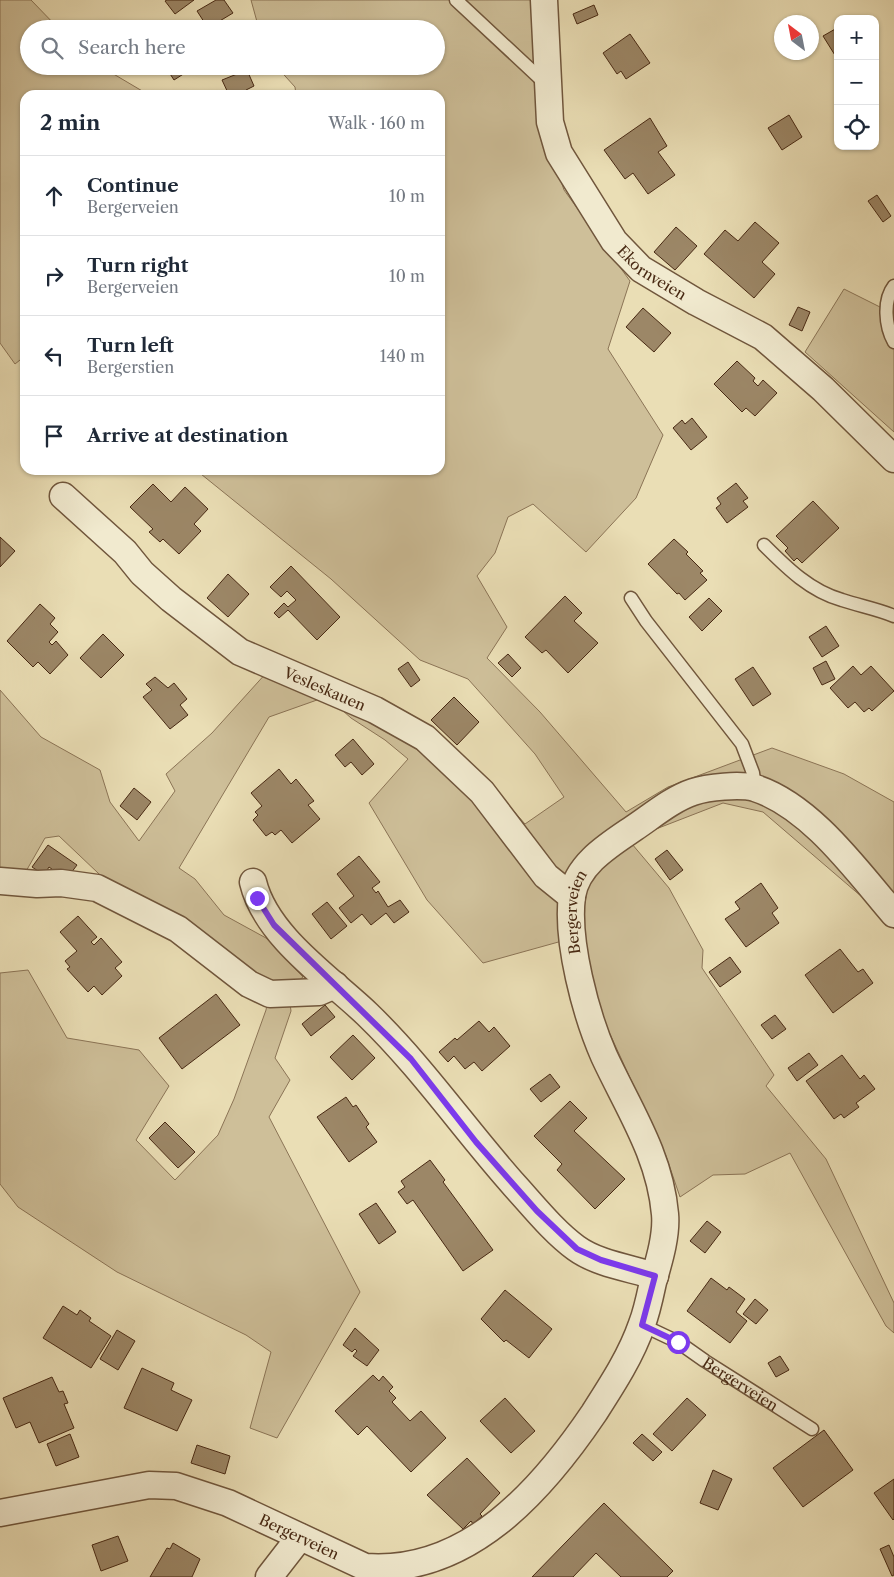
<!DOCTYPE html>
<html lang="en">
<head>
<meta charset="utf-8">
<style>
  :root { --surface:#fff; --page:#f6f6f7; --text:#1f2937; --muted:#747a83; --line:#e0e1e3 }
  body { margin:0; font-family:"Libre Caslon Text",serif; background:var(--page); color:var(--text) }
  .controls { position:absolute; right:15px; top:15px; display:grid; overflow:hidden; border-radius:10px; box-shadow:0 1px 4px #0004 }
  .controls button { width:45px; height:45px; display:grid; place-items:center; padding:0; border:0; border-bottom:1px solid var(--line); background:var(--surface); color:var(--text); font:25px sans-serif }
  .compass { position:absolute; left:774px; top:15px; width:45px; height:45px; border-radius:50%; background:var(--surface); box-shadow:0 1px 4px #0004; rotate:328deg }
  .stop { position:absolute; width:15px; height:15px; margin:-11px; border:4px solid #7c3aed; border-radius:50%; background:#fff }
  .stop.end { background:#7c3aed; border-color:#fff; box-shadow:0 1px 5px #0008 }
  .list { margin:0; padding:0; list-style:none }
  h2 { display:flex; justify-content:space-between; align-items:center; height:65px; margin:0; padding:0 20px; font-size:21px }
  h2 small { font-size:16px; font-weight:400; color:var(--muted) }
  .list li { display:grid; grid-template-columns:32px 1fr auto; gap:15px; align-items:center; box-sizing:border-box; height:80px; padding:0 20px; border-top:1px solid var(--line) }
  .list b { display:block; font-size:19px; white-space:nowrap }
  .list p { margin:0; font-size:16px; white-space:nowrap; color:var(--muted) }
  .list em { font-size:16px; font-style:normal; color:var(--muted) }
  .icon { flex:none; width:28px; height:28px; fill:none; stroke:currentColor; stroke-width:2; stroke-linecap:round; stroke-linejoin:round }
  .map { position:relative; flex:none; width:894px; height:1577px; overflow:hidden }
  .search { position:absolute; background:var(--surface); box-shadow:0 1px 4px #0004; left:20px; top:20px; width:425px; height:55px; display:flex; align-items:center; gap:12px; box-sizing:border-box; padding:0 18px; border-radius:28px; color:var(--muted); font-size:19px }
  .panel { position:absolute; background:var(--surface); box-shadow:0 1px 4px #0004; left:20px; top:90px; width:425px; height:385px; border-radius:15px }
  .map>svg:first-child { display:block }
  .green { fill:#cebf99; stroke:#8b7456 }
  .building { fill:#9c8767; stroke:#482913 }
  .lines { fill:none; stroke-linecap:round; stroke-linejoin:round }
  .lane-casing { stroke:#70563c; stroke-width:15 }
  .street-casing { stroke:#70563c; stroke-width:29 }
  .lane { stroke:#f1eacf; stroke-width:12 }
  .street { stroke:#f1eacf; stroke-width:26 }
  .route { stroke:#7c3aed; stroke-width:6 }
  .labels { text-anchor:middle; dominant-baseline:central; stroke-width:4.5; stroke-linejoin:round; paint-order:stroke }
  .street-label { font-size:15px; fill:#482913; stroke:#f1eacf }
</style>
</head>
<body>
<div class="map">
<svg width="894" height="1577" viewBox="0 0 894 1577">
  <rect width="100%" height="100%" fill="#eadeb5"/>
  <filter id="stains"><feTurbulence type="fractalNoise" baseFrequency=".004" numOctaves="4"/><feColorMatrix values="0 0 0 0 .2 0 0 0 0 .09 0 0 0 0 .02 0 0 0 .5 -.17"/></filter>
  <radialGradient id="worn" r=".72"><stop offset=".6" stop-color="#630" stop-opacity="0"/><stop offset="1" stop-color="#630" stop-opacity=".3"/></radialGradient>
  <!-- green -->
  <g class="green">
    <polygon points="0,0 31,0 59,29 29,29 29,66 100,66 149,95 25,95 25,356 15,364 0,343"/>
    <polygon points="251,0 532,0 538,112 564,190 630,281 608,349 663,435 636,498 586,552 533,504 508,517 495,553 477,576 507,627 487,658 540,712 626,812 668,787 772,748 844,774 894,802 894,929 876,909 763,812 723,803 656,829 632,844 669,888 703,950 702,968 774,1075 766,1086 826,1159 894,1303 894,1333 886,1326 790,1153 745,1174 713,1175 680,1197 666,1156 603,1019 580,936 483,963 427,900 369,803 408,759 385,740 351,718 333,702 317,700 269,717 179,868 195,879 224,915 266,938 303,977 288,989 291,1011 275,1058 290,1080 269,1117 360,1292 277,1438 250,1428 271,1352 246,1335 117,1272 18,1207 0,1184 0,973 28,970 67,1038 139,1050 169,1086 136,1140 175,1180 218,1135 234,1099 266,1010 270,988 117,891 59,836 45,838 25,873 0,870 0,690 41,737 100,770 110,802 139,841 175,791 166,774 212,733 277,661 418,722 417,750 484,777 525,824 564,797 535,754 468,679 420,660 331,579 196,470 440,470 440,95 296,95 295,87 276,66 436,66 436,29 259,29"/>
    <polygon points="844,289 894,314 894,432 805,352"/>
  </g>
  <!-- building -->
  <g class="building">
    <polygon points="167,0 194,0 175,14 165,1"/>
    <polygon points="216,0 224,0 233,13 208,28 197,11"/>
    <polygon points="594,5 598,15 577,24 573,14"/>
    <polygon points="837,28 838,29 838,60 823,36"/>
    <polygon points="630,34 650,63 626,79 621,71 617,74 603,53"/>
    <polygon points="165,66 181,66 185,73 174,80"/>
    <polygon points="247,70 254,86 246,90 248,95 229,95 222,80"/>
    <polygon points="789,115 802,137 782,150 768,128"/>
    <polygon points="650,118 667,146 658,152 675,175 648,194 633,173 625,179 604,150"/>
    <polygon points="877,195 891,216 883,222 868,201"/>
    <polygon points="755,222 779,243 762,262 775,274 754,298 704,254 725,230 738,241"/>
    <polygon points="676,227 697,246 675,270 654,252"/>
    <polygon points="798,307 810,312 802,331 789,325"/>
    <polygon points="643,308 671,333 654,352 626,327"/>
    <polygon points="737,361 755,378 753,381 758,386 763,380 777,393 755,416 746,408 742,412 714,384"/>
    <polygon points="692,418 707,437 691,450 673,428 682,420 685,424"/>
    <polygon points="736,483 748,498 743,501 748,507 727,523 716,508 721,504 717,498"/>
    <polygon points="153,484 171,502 185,487 208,509 194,524 201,531 179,554 163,539 160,542 149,532 153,529 130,507"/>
    <polygon points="813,501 839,528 802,563 797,558 794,561 785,551 788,548 776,536"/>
    <polygon points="0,537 15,551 0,567"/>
    <polygon points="674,539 688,552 686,554 703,571 700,573 707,580 685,600 679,593 677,594 648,564"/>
    <polygon points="291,566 340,617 317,640 288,610 279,618 274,613 284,603 288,607 296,600 287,591 281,597 270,587"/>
    <polygon points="228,574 249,594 228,617 207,598"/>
    <polygon points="565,596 582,613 574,621 598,643 568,673 546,650 542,653 525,637"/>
    <polygon points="709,598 722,611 702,631 689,617"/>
    <polygon points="40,604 55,618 50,624 58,632 49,642 52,645 56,641 68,655 50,674 38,662 33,667 7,641"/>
    <polygon points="826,626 839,646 822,657 809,637"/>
    <polygon points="103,634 124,655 101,678 80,658"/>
    <polygon points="508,654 521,668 512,677 498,663"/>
    <polygon points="826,661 835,679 822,685 813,668"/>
    <polygon points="408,662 420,680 411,687 398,669"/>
    <polygon points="853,666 861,675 871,666 894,691 872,711 869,708 864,712 855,702 848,708 830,688"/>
    <polygon points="753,667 771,694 753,706 735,679"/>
    <polygon points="155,677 168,688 174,683 187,699 180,705 188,715 170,729 143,697 152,690 146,684"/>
    <polygon points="454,697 479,722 457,745 431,720"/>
    <polygon points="353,739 374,764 362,775 351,762 345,767 335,755"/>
    <polygon points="279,769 291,784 296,779 314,801 308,805 320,819 292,843 281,830 275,835 272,832 266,836 253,820 258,815 255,812 262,806 251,793"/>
    <polygon points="134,788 151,802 137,820 120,806"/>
    <polygon points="48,845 77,865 68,877 58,870 56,872 49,867 44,875 32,867"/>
    <polygon points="667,850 683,870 670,880 655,859"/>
    <polygon points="359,856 380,882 372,888 376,893 378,891 388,907 400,900 409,912 394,923 386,913 371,925 362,914 351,923 339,908 354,896 337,874"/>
    <polygon points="761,883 778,908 772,913 779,923 746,947 725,919 740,909 735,902"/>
    <polygon points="327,902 347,926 331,939 312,914"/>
    <polygon points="78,916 97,937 91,942 94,945 101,938 122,962 115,968 122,976 102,995 94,986 88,992 67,969 70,967 65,961 77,951 60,932"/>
    <polygon points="840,949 858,972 863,969 873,983 833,1013 805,975"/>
    <polygon points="730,957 741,972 720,987 709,972"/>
    <polygon points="216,994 240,1025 182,1069 159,1038"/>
    <polygon points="325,1005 335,1017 311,1036 302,1024"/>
    <polygon points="775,1015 786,1029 772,1039 761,1025"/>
    <polygon points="479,1021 489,1032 494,1027 510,1046 482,1071 474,1062 465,1069 454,1056 448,1062 439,1052 455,1038 457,1040"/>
    <polygon points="353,1035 375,1058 352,1080 330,1057"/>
    <polygon points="809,1053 818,1065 797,1081 788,1068"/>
    <polygon points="842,1055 860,1079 864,1075 875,1089 856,1103 859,1107 844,1118 841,1114 834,1119 806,1081"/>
    <polygon points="550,1074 560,1087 541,1102 530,1089"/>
    <polygon points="346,1097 353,1107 356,1105 369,1124 366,1127 377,1142 349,1162 317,1117"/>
    <polygon points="570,1101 587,1118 574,1131 625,1179 595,1209 557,1170 562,1164 534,1136"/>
    <polygon points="165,1122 195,1152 178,1168 149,1138"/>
    <polygon points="430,1160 445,1180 443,1182 493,1250 463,1271 413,1200 407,1204 398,1192 405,1187 401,1181"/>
    <polygon points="376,1203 396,1232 379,1244 359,1214"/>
    <polygon points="707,1221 721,1232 705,1253 690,1241"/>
    <polygon points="711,1278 727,1290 729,1287 745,1299 736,1312 747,1321 730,1343 687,1311"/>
    <polygon points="505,1290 552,1329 529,1358 506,1340 504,1342 481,1319"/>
    <polygon points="755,1299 768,1310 756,1324 743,1314"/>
    <polygon points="63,1306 77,1315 80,1310 91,1318 89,1321 111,1336 91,1368 43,1338"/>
    <polygon points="355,1328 379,1350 367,1366 353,1356 357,1351 355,1349 352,1352 343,1345"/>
    <polygon points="117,1330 135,1341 118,1370 100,1359"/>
    <polygon points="780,1356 789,1370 776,1377 768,1363"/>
    <polygon points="142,1368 174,1383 171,1390 192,1400 177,1431 124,1408"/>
    <polygon points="373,1375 379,1381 383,1376 393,1387 389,1391 396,1398 392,1402 410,1421 421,1411 446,1438 411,1472 367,1426 358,1435 335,1411"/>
    <polygon points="52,1377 59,1392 63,1391 68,1403 64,1404 74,1428 39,1443 30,1422 16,1428 3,1398"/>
    <polygon points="505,1398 535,1431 511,1453 480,1421"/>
    <polygon points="687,1398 706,1415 672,1451 653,1434"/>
    <polygon points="824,1430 853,1470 803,1507 773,1468"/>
    <polygon points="70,1434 79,1457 56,1466 47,1444"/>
    <polygon points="642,1434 662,1452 653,1461 633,1443"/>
    <polygon points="197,1445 230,1456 225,1474 191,1463"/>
    <polygon points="467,1458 500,1493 480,1514 482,1516 473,1524 471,1521 463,1529 427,1495"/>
    <polygon points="713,1470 732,1479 718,1510 700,1503"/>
    <polygon points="894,1479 894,1519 893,1520 874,1493"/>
    <polygon points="604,1503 673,1571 667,1577 621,1577 596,1553 573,1577 532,1577"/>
    <polygon points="118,1536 128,1561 101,1571 92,1545"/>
    <polygon points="173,1543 200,1559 192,1577 150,1577 167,1548 170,1549"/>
    <polygon points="889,1545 894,1557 894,1575 892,1576 880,1549"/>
  </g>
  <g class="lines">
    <defs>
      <g id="lane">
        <polyline points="456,0 546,84"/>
        <path d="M 894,286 C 883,300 885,326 894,342"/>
        <path d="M 764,545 C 787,568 810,591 842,600 C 860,606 877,609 894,616"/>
        <polyline points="631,598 646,621 742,744 753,773 755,788"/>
        <path id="s1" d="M 642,1325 L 678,1342 L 705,1361 L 812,1429"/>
      </g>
      <g id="street">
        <path id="s2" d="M 544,0 L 550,122 L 559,153 L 614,241 L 641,269 L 696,302 L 763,337 L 823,389 L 894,459"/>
        <path id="s3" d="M 63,496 L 125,552 L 142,573 L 171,599 L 240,652 L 375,710 L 425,738 L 482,792 L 546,876 L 572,897"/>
        <polyline points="0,881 37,884 61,883 97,888 178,929 249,984 270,994 319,992 335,985"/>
        <path d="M 253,882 C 266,936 328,977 367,1014 C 422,1067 465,1130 515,1186 C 534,1207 554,1232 576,1248 C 598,1264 630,1268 655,1276"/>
        <path id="s4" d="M 0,1513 L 149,1485 L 176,1486 L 228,1503 L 365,1567 C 468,1575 542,1490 594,1413 C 612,1385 631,1356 642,1324 C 647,1311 650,1296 653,1282 C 659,1261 667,1235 665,1214 C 660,1155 628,1108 604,1056 C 586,1015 566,941 572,896 C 577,864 609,845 634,828 C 652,816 672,799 693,792 C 708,787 740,784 755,788 C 811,806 857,871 894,914"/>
        <polyline points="269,1577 300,1537"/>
      </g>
    </defs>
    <!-- lane casing -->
    <use href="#lane" class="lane-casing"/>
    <!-- street casing -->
    <use href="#street" class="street-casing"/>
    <!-- lane -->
    <use href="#lane" class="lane"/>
    <!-- street -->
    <use href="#street" class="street"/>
  </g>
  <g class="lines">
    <!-- route -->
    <polyline class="route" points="257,898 274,925 411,1059 476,1142 537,1211 577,1249 601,1260 655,1276 642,1325 678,1342"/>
  </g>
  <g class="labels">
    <!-- street labels -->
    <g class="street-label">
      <text stroke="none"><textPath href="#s2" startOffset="308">Ekornveien</textPath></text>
      <text stroke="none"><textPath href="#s3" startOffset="329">Vesleskauen</textPath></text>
      <text stroke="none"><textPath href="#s4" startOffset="1208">Bergerveien</textPath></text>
      <text stroke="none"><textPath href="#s1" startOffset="115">Bergerveien</textPath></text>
      <text stroke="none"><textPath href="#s4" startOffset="312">Bergerveien</textPath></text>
    </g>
  </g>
  <rect width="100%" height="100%" filter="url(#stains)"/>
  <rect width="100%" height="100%" fill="url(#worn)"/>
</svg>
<div class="controls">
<button>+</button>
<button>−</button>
<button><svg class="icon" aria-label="locate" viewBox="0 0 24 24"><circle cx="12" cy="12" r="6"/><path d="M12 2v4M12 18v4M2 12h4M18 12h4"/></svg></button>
</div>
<svg class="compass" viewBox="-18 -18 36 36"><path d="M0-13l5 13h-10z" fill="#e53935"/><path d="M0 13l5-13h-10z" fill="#747a83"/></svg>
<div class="stop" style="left:678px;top:1342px"></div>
<div class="stop end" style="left:257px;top:898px"></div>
<div class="search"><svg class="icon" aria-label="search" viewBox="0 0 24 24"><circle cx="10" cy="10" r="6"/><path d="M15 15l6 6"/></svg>Search here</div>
<section class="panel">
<h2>2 min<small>Walk · 160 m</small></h2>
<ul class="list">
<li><svg class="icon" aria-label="ahead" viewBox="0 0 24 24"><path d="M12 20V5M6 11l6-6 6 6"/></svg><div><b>Continue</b><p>Bergerveien</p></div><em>10 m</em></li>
<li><svg class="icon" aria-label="right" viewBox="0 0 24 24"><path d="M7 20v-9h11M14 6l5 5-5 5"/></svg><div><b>Turn right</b><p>Bergerveien</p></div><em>10 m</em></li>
<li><svg class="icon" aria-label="left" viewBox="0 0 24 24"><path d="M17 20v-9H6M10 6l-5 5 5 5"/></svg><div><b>Turn left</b><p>Bergerstien</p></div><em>140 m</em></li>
<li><svg class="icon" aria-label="arrive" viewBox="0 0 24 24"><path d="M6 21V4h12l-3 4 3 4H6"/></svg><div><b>Arrive at destination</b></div></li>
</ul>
</section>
</div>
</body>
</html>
